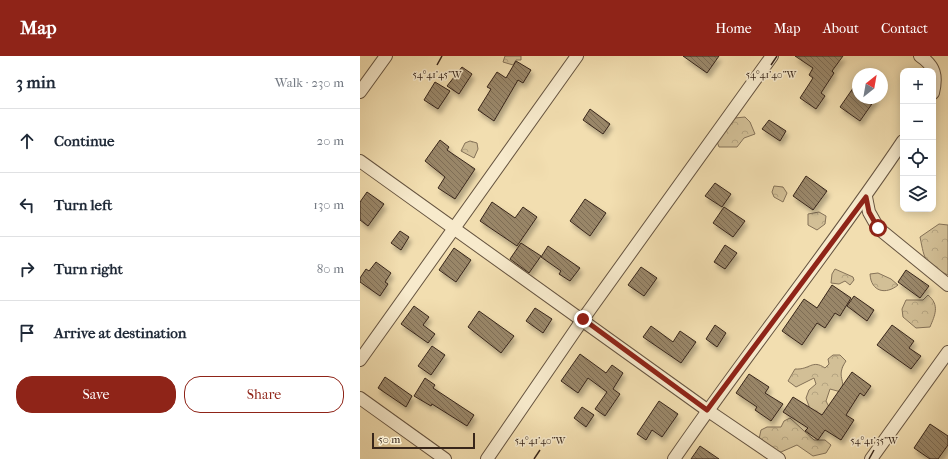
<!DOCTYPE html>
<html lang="en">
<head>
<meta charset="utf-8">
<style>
  :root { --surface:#fff; --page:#f2f2f3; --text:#1f2937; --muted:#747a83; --line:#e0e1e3; --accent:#8f2418 }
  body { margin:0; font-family:"IM FELL French Canon",serif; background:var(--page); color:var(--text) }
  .controls { position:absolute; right:12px; top:12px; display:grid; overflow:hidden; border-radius:8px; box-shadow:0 2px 10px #0003 }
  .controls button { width:36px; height:36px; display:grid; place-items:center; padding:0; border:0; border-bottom:1px solid var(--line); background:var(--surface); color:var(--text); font:20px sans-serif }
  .compass { position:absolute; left:492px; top:12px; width:36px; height:36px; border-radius:50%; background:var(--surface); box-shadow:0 2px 10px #0003; rotate:31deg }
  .scale { position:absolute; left:12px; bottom:10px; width:103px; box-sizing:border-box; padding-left:4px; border:2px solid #38261a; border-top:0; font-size:11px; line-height:14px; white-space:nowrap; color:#38261a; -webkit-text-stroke:3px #f7eacc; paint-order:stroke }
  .stop { position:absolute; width:12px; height:12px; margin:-9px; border:3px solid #8f2418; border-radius:50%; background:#fff }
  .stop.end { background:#8f2418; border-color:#fff; box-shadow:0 1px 4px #0008 }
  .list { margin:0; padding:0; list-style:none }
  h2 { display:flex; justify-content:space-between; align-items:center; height:52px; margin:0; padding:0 16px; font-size:17px }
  h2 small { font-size:13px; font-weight:400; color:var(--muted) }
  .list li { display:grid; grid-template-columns:26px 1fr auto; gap:12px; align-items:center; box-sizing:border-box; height:64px; padding:0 16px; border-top:1px solid var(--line) }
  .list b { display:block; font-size:15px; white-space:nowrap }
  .list em { font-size:13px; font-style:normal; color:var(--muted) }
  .actions { display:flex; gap:8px; padding:12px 16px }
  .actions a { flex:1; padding:9px 0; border:1px solid var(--accent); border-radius:16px; text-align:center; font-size:14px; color:var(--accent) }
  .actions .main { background:var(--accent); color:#fff }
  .icon { flex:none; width:22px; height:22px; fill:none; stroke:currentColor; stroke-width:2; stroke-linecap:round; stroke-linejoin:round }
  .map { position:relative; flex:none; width:588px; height:403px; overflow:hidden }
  header { display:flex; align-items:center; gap:24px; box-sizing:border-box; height:56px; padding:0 20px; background:var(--accent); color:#fff }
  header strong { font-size:19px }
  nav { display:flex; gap:22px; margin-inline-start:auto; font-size:14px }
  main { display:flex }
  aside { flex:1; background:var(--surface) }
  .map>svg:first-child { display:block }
  .forest { fill:url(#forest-crowns); stroke:#857258 }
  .building { fill:url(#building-back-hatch); stroke:#38261a; filter:url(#shadow) }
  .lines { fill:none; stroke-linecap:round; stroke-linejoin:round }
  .street-casing { stroke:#665440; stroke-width:14 }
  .street { stroke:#f7eacc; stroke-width:12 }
  .route { stroke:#8f2418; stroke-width:5 }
  .ticks { fill:none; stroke:#38261a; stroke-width:1.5 }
  .ticks-label { font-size:10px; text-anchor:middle; fill:#38261a; stroke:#f7eacc; stroke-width:3; stroke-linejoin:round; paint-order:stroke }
</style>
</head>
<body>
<header>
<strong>Map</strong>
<nav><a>Home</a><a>Map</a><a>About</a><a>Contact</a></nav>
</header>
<main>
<aside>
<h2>3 min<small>Walk · 230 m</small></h2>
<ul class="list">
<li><svg class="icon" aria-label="ahead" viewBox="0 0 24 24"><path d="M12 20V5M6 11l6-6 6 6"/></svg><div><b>Continue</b></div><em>20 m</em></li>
<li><svg class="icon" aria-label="left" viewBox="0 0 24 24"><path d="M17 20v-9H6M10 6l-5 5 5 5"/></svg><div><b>Turn left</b></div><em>130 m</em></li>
<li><svg class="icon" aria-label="right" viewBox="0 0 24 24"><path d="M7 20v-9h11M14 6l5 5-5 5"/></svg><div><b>Turn right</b></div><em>80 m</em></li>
<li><svg class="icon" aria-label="arrive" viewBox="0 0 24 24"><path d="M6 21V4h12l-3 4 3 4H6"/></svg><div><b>Arrive at destination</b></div></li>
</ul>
<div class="actions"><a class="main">Save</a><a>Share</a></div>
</aside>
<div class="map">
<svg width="588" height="403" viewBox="0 0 588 403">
  <defs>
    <pattern id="forest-crowns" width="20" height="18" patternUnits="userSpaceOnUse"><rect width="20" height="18" fill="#d2bf96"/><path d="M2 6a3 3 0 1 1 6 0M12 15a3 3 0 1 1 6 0" fill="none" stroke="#b5a481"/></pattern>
    <pattern id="building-back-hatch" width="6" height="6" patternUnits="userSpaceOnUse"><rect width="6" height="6" fill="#998668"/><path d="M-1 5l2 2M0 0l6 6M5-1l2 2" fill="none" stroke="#7e6d55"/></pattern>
    <filter id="shadow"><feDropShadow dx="2.5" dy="4.5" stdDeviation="2" flood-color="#0004"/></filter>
  </defs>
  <rect width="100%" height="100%" fill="#f2deb0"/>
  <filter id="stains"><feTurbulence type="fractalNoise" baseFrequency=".005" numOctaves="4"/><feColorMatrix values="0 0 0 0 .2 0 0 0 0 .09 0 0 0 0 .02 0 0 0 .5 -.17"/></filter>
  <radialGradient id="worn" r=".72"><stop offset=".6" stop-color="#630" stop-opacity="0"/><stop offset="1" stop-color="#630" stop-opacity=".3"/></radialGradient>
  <!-- forest -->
  <g class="forest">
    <polygon points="145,0 161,0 161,4 156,4 153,9 143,6"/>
    <polygon points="385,61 390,66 395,78 384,82 377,91 359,91 356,83 375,62"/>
    <polygon points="110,85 117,87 118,93 114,102 101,95 105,87"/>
    <polygon points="414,130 423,131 427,137 423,146 414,141 412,136"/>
    <polygon points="459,156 466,160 465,168 457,174 448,169 448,158"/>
    <path d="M 579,168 L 588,169 L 588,219 C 564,208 565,205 560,181 Z"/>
    <polygon points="475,213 493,221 494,224 490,229 485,225 479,228 471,227 472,218"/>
    <path d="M 518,217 L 531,223 L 538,229 C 526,239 511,236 510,218 Z"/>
    <path d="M 568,239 C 580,249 575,259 570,271 L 556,272 L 543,261 L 542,253 L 546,244 L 563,244 Z"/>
    <path d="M 473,299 L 480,299 L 486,305 C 475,321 487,325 481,336 L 470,333 L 466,345 L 470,353 L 462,360 L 450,353 L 446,342 L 449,334 L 456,328 L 454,322 L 436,331 L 428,325 L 435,313 C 450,314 452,303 465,312 L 469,308 L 468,303 Z"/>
    <polygon points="430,362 454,384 465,384 471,389 466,397 453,400 437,389 421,396 415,396 399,383 401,374 407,371 421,371 424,365"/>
  </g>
  <!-- building -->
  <g class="building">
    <polygon points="323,0 359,0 347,17"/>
    <polygon points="435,0 483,0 472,15 474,17 461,37 465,40 456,53 440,42 453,22 449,19 453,12"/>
    <polygon points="156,5 171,14 163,27 158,24 134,65 118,54 131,33 127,31 137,16 146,22"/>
    <polygon points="102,11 112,18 99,38 87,30"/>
    <polygon points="498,25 498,42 516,42 500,65 480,51"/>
    <polygon points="75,26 90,35 78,53 64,44"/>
    <polygon points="230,53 250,68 243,78 223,64"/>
    <polygon points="409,64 426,75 420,85 402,73"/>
    <polygon points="80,84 89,91 87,94 115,113 95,143 78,132 85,121 65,105"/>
    <polygon points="446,120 467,135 453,154 433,140"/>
    <polygon points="355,127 371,138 362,151 345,140"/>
    <polygon points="7,136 24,148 8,170 0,164 0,146"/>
    <polygon points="225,143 246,157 230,180 210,165"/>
    <polygon points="132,146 155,162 163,151 177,161 157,190 120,165"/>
    <polygon points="364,151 385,165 373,181 353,167"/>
    <polygon points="40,175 49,181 41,194 31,187"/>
    <polygon points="161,187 181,200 169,217 150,203"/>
    <polygon points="365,189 377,197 365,213 354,206"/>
    <polygon points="188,190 220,212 210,225 199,218 201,215 181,201"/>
    <polygon points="94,192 111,204 96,226 79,214"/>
    <polygon points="16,206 31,217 25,226 28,228 20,240 0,226 0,222 6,213 9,215"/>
    <polygon points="281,211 297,222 284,240 268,229"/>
    <polygon points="546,214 569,230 560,242 538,226"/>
    <polygon points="472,229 491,242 480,260 475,257 465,272 457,267 442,289 422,275 444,243 457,252"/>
    <polygon points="494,240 514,254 507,265 487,250"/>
    <polygon points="54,250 69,261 63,269 75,278 68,287 41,268"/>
    <polygon points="175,252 192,263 183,277 166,265"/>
    <polygon points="119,255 154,280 141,297 108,271"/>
    <polygon points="355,269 366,277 357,291 346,283"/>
    <polygon points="532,269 554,285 549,292 561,300 551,313 517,289"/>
    <polygon points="291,270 313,286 320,275 336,286 321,307 283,281"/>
    <polygon points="72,290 85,299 71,319 58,310"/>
    <polygon points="220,298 246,317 252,309 263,317 253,333 260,338 245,360 235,353 247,336 228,322 218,337 201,325"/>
    <polygon points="492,316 511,330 504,340 500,337 486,359 494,364 481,384 465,374 458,384 445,375 448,372 423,356 433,341 462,359"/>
    <polygon points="389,318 409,331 405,337 423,348 411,365 395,354 397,351 376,337"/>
    <polygon points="25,321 52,340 46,351 18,332"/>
    <polygon points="65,322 75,329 73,332 114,359 107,370 72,348 71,350 54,340"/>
    <polygon points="299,345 318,358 302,381 292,374 286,384 277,378"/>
    <polygon points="222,351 234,359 226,371 214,362"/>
    <polygon points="570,368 588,380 588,389 578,403 570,403 554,392"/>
    <polygon points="340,390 359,403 331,403"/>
  </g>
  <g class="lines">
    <defs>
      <g id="street">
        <path d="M 560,0 C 575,10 577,20 573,37"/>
        <polyline points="0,36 26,0"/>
        <polyline points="0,105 347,354 419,403"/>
        <polyline points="506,141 509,156 518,172 588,229"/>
        <polyline points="0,304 217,0"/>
        <polyline points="0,342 85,403"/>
        <polyline points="127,403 223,263 412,0"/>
        <path d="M 314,403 C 388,295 470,194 543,85"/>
        <polyline points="511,403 588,296"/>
      </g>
    </defs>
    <!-- street casing -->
    <use href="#street" class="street-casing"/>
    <!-- street -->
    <use href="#street" class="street"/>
  </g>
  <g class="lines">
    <!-- route -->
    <polyline class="route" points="223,263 347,354 506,141 509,156 518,172"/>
  </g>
  <!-- ticks -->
  <path class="ticks" d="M 77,9 L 82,0M 411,9 L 417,0M 174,403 L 180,394M 509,403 L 514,394"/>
  <g class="ticks-label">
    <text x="77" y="22">54°41'45"W</text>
    <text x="411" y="22">54°41'40"W</text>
    <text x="180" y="388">54°41'40"W</text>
    <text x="514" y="388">54°41'35"W</text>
  </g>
  <rect width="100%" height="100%" filter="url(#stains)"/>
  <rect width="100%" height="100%" fill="url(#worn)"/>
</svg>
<div class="controls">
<button>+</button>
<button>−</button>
<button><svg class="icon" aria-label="locate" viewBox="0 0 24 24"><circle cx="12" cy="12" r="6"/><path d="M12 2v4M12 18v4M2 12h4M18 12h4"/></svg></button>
<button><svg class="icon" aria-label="layers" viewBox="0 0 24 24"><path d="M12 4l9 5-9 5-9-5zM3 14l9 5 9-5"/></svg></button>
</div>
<svg class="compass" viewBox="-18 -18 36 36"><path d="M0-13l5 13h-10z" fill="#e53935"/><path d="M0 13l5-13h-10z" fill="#747a83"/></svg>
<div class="scale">50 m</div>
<div class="stop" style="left:518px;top:172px"></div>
<div class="stop end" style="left:223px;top:263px"></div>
</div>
</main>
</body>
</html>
